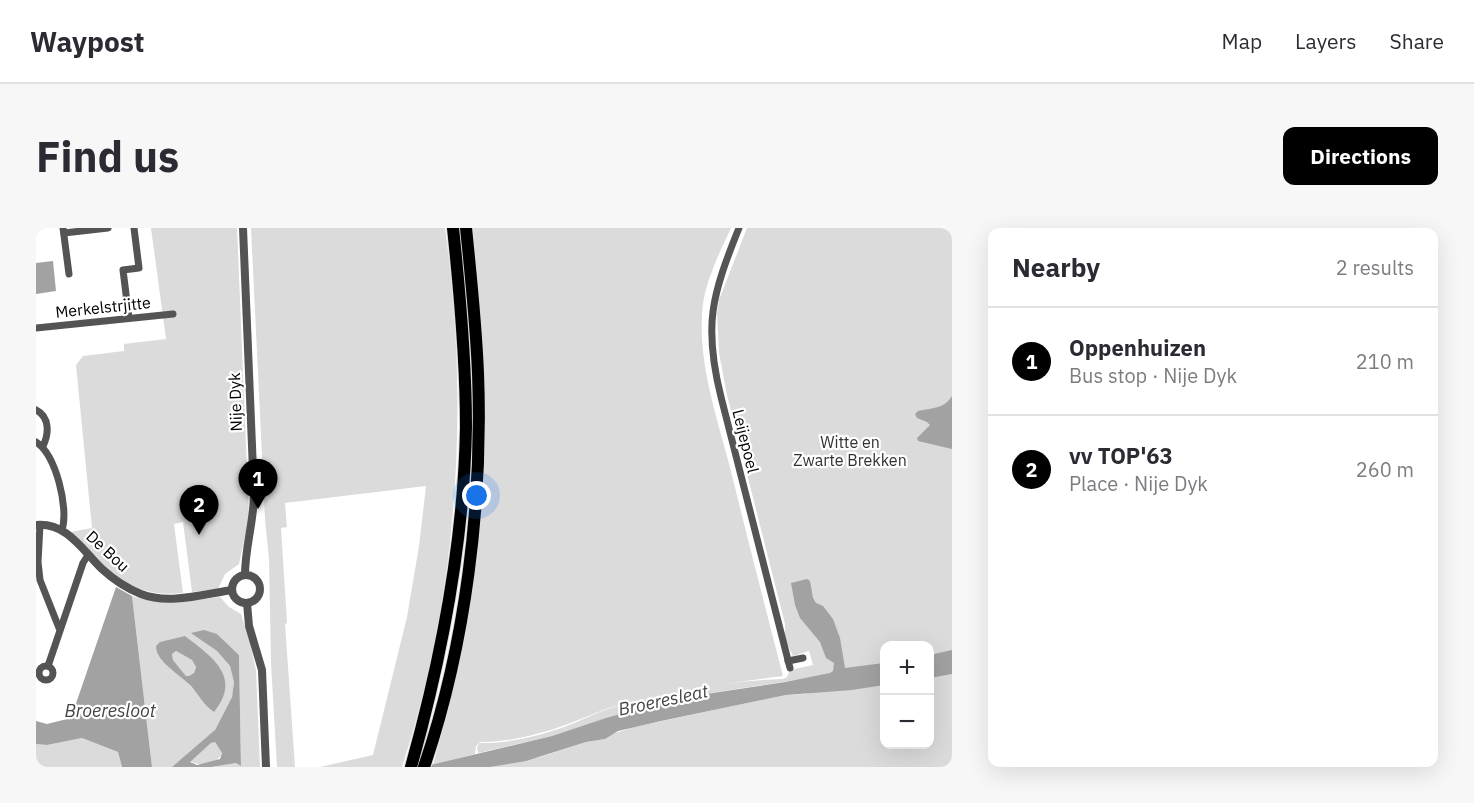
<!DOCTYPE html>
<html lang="en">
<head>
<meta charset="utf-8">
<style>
  :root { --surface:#fff; --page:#f7f7f7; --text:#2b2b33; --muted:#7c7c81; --line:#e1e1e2; --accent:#000 }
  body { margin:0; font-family:"IBM Plex Sans",sans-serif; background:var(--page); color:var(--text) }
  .controls { position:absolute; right:18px; bottom:18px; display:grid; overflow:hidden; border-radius:12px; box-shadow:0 6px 24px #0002 }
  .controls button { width:54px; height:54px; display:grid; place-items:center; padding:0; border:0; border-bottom:2px solid var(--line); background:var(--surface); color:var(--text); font:30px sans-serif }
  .you { position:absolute; left:441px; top:268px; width:21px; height:21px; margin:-15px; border:4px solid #fff; border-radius:50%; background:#1a73e8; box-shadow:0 0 0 9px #1a73e833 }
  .badge { display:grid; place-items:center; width:39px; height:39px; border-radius:50%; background:var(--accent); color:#fff; font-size:20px; font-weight:700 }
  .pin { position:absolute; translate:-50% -50px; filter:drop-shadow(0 2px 3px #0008) }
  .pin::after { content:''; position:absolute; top:32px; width:21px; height:18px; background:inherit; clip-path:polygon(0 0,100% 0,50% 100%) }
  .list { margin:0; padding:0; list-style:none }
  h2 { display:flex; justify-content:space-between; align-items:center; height:78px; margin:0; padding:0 24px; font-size:26px }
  h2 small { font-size:20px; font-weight:400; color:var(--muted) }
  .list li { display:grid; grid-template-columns:39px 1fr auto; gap:18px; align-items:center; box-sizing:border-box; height:108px; padding:0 24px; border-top:2px solid var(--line) }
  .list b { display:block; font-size:22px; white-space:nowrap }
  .list p { margin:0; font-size:20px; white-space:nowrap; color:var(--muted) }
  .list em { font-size:20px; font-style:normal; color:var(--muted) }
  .map { position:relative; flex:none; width:916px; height:539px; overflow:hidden; border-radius:12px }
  header { display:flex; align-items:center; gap:36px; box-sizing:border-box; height:84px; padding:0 30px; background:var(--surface); border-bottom:2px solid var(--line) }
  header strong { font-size:28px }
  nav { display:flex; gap:33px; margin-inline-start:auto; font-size:21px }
  .intro { display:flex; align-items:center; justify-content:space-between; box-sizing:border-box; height:144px; padding:0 36px }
  h1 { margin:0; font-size:42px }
  .button { padding:15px 27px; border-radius:12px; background:var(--accent); color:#fff; font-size:21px; font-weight:700 }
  main { display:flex; gap:36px; padding:0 36px }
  aside { flex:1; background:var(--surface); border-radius:12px; box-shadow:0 6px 24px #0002 }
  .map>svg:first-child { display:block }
  .green { fill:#dbdbdb; fill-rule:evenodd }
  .water { fill:#a2a2a2; fill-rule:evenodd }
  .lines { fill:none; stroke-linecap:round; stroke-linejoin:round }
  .motorway-casing { stroke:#dbdbdb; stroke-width:14 }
  .minor { stroke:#545454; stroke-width:7 }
  .tertiary { stroke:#545454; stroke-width:8 }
  .motorway { stroke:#000; stroke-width:12 }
  .labels { text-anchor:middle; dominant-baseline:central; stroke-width:4.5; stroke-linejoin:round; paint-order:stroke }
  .street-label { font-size:16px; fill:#000; stroke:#fff }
  .park-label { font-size:16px; fill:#323232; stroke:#fff }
  .water-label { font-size:18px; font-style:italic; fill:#434343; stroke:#fff }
</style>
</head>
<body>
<header>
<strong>Waypost</strong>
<nav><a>Map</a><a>Layers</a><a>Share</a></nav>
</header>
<div class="intro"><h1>Find us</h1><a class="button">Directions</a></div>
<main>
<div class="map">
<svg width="916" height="539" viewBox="0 0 916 539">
  <rect width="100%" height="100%" fill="#fff"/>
  <!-- green -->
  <g class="green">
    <path d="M 115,0 L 201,0 L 213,290 L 203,336 L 189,346 L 182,361 L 156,364 L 147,294 L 138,296 L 147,365 C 91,371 71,340 34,304 L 56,300 L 40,137 L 47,128 L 88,123 L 88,116 L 130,111 Z"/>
    <path d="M 215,0 L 409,0 C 434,180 422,366 366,539 L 284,539 L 337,527 L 371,389 L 383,318 L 390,258 L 249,275 L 251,299 L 245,300 L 251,395 L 249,396 L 259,539 L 241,539 L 235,435 L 233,331 L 229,291 Z"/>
    <path d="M 436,0 L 695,0 C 683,26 667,57 666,87 C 663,138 681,190 694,239 C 711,309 729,378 747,448 C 691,455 635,463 580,478 C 562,483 546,491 529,497 C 505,506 468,515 444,514 L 440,518 L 439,526 L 397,537 C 448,362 459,180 436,0 Z"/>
    <path d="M 711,0 L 916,0 L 916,539 L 454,539 L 504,529 L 550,514 L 569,511 L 576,506 L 598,499 L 711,475 L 750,467 L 771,466 L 772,450 L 637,471 L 571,490 L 516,508 L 442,525 L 441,520 L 443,515 C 470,516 503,508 528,499 C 544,493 559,485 575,480 C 631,463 690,453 747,451 L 751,449 L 754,442 L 777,437 L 773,423 L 757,428 L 749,412 L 749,396 L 691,167 L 683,125 L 681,85 L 683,72 ZM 848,418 L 894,418 L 894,516 L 848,516 Z"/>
    <path d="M 96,368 C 129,377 152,373 184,369 L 193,379 L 205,386 L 214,415 L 220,442 L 224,539 L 175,539 L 200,535 L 205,538 L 203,427 L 181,406 L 156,405 L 181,423 L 194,438 L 198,454 L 196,469 L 179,502 L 173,509 L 136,539 L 116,539 ZM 149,408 L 178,484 C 168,478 165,470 158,462 C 149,451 136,442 126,432 Z"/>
    <polygon points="140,423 156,432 160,439 158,445 153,449 150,448 137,432 136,426"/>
    <polygon points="46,510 82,524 86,539 0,539 0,516 11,517"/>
    <path d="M 179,514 L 186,525 C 182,536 163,539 154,533 L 175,515 Z"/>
  </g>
  <!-- water -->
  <g class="water">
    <polygon points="17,33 20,63 0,66 0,35"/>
    <path d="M 916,168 L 916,221 L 882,213 L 881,210 L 894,197 L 891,194 L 881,190 L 879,186 L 882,183 C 896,180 908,181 916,168 Z"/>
    <polygon points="771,351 774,353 777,370 780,375 787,378 797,391 804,410 809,440 848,435 848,457 816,462 750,467 625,493 582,503 569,511 550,514 490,533 454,539 386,539 516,508 570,490 637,471 749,454 794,445 797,443 798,435 790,430 784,414 764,390 759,377 755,355"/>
    <polygon points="80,359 96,368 116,539 86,539 82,524 46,510 11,517 0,516 0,493 11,496 35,490"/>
    <path d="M 168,402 L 181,406 L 203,427 L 205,538 L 200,535 L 175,539 L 136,539 L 179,502 L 196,469 L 198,454 L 194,438 L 181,423 L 155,405 ZM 179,514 L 186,525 L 184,531 L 161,537 L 154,534 L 175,515 Z"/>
    <path d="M 149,408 C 175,428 207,449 178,484 C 167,477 163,467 155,458 C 146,449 133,441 125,431 C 122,427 120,423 120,418 L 124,414 ZM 140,423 L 156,432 L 160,439 L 158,445 L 153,448 L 150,448 L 137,432 L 136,426 Z"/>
    <polygon points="916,422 916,446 894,450 894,427"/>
  </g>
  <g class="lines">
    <defs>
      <g id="motorway">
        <path d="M 375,539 C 406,428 428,315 430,199 C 430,133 424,66 417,0"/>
        <path d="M 388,539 C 430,416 447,274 442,145 C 440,96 435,48 430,0"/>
      </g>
    </defs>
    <!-- motorway casing -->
    <use href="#motorway" class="motorway-casing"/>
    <!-- minor -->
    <g class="minor">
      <polyline points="27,0 33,46"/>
      <path d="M 703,0 C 676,67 667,97 685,169 L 754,440"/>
      <polyline points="28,5 72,0"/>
      <polyline points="93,90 87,42 103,40 98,0"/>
      <polyline points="0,100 137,86"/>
      <path d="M 0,182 C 14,189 13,206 7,218"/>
      <path d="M 0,214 C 20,227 33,280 26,302"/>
      <polyline points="4,297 2,334 4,352 23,400"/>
      <polyline points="752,433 767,430"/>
      <polyline points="12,438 47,335 52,327"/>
      <circle cx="10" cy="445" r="7"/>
    </g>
    <!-- tertiary -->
    <g class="tertiary">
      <path d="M 207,0 L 218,266 C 218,293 209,319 209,347"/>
      <path d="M 0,297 C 31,294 47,323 66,341 C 78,352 90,360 105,366 C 133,377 168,366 196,362"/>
      <circle cx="210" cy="361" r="14"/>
      <polyline points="211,375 213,398 226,442 230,539"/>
    </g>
    <!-- motorway -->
    <use href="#motorway" class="motorway"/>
  </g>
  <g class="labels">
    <!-- street labels -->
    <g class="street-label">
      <text transform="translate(67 79) rotate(-6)">Merkelstrjitte</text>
      <text transform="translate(199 174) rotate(-92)">Nije Dyk</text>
      <text transform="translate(710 213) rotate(76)">Leijepoel</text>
      <text transform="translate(72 323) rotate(43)">De Bou</text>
    </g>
    <!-- park labels -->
    <g class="park-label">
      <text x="814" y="214">Witte en<tspan x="814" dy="18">Zwarte Brekken</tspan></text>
    </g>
    <!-- water labels -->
    <g class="water-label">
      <text transform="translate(627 472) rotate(-12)">Broeresleat</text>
      <text x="74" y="482">Broeresloot</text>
    </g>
  </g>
</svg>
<div class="controls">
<button>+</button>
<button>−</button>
</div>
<div class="you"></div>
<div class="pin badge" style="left:222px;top:281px">1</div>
<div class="pin badge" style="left:163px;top:307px">2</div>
</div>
<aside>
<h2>Nearby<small>2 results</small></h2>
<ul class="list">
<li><span class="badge">1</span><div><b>Oppenhuizen</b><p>Bus stop · Nije Dyk</p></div><em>210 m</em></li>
<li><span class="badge">2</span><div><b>vv TOP'63</b><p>Place · Nije Dyk</p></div><em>260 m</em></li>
</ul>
</aside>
</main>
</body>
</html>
